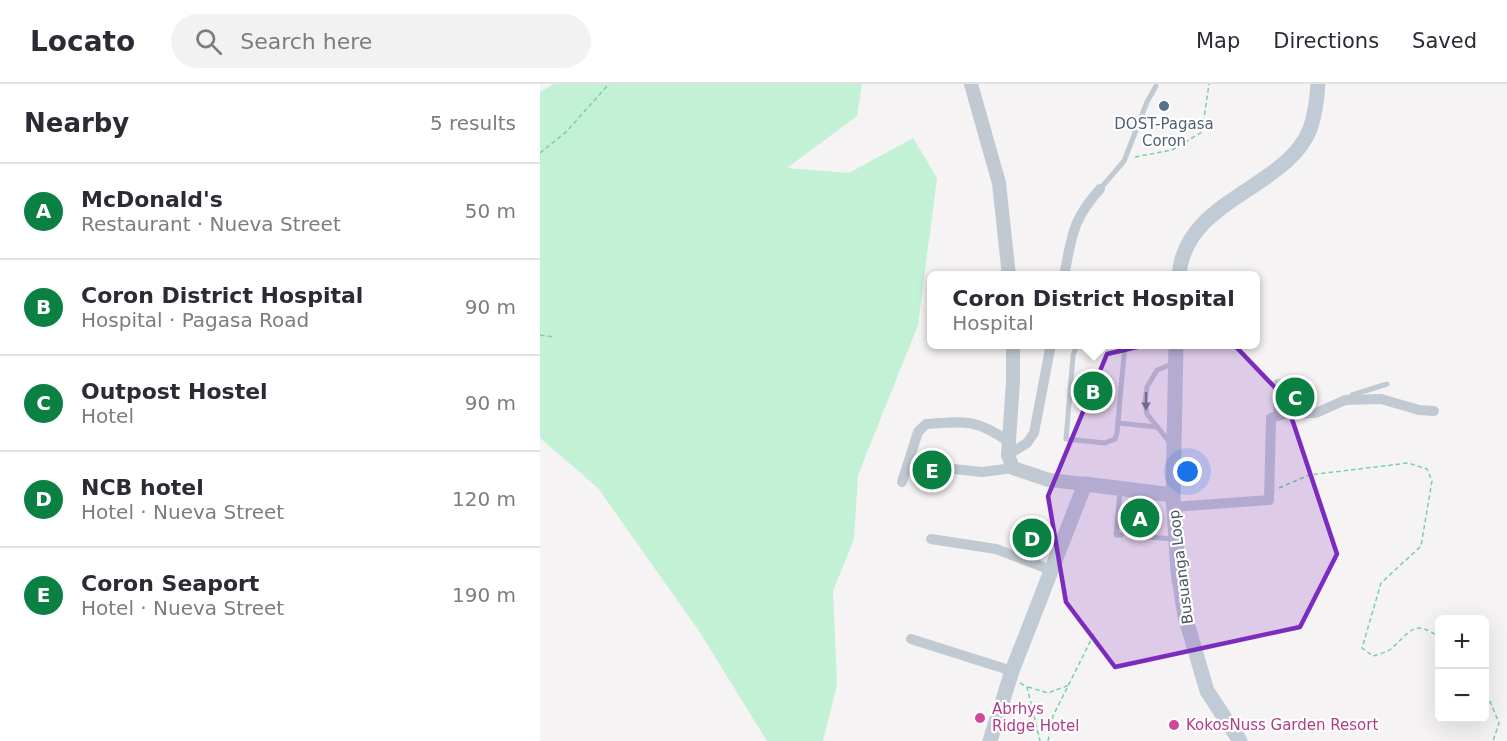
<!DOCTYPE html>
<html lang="en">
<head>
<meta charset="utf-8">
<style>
  :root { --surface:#fff; --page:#f2f2f3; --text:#2b2b33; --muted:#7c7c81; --line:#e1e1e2; --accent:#0b8043 }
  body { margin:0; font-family:"DejaVu Sans",sans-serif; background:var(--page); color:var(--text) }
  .controls { position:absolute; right:18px; bottom:18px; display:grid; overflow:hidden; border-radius:9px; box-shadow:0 6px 24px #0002 }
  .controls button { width:54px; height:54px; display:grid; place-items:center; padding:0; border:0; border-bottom:2px solid var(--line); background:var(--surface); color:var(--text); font:30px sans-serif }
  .you { position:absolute; left:648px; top:388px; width:21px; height:21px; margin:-15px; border:4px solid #fff; border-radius:50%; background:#1a73e8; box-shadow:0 0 0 9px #1a73e833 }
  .badge { display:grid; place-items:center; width:39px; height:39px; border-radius:50%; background:var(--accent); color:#fff; font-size:20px; font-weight:700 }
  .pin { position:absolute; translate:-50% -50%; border:3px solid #fff; box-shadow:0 2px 6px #0006 }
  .popup { position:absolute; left:387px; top:187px; width:333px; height:78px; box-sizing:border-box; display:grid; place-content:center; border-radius:9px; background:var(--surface); filter:drop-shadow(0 2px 4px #0005); font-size:20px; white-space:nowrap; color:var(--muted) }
  .popup b { font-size:22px; color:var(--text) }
  .popup::after { content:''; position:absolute; left:50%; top:100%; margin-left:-12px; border:12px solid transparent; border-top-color:var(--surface) }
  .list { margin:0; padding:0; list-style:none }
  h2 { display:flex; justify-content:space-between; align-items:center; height:78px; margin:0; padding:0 24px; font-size:26px }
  h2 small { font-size:20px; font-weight:400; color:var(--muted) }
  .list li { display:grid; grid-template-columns:39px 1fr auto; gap:18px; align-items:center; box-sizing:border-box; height:96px; padding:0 24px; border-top:2px solid var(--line) }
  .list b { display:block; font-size:22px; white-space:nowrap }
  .list p { margin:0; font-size:20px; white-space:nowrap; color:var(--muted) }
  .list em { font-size:20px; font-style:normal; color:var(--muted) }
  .icon { flex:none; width:33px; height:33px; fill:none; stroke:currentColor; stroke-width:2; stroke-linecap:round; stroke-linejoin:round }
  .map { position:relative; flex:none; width:967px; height:657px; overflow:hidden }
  header { display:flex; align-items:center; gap:36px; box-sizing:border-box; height:84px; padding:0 30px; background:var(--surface); border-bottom:2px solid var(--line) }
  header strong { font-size:28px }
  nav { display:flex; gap:33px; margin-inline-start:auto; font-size:21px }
  .search { width:420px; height:54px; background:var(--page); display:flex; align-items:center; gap:15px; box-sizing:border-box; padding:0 21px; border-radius:33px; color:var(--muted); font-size:22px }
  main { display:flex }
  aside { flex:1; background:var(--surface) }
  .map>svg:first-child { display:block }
  .green { fill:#c3f1d5 }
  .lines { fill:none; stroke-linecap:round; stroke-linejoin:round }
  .path { stroke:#7ad0a6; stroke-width:1.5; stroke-dasharray:4.5 3; stroke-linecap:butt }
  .service { stroke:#c1cad2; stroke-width:5 }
  .minor { stroke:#c1cad2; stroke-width:10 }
  .tertiary { stroke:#c1cad2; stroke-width:14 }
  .secondary { stroke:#c1cbd6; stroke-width:15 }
  .oneway { fill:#6e7983 }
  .marked { fill:#7b2cbf; fill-opacity:0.2; stroke:#7b2cbf; stroke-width:4.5; stroke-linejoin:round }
  .service-dot { fill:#5c6f8a; stroke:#fff; stroke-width:2 }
  .hotel-dot { fill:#d1479c; stroke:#fff; stroke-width:2 }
  .labels { text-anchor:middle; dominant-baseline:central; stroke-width:4.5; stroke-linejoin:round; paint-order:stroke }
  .service-label { font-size:15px; fill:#4e5e75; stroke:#fff }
  .street-label { font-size:15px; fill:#4a5661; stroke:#fff }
  .hotel-label { font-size:15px; fill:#b23c85; stroke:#fff; text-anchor:start }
</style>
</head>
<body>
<header>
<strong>Locato</strong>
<div class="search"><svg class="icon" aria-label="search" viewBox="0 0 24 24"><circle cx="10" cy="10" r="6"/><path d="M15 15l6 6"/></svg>Search here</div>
<nav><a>Map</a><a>Directions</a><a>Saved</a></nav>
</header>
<main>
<aside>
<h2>Nearby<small>5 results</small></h2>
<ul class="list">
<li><span class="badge">A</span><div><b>McDonald's</b><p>Restaurant · Nueva Street</p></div><em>50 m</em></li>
<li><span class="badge">B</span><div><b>Coron District Hospital</b><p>Hospital · Pagasa Road</p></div><em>90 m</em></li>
<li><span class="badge">C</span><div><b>Outpost Hostel</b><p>Hotel</p></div><em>90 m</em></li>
<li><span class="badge">D</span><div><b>NCB hotel</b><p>Hotel · Nueva Street</p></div><em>120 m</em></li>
<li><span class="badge">E</span><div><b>Coron Seaport</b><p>Hotel · Nueva Street</p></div><em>190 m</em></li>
</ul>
</aside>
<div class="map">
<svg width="967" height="657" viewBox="0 0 967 657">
  <rect width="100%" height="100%" fill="#f5f3f3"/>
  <!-- green -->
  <polygon class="green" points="14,0 322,0 317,32 247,84 309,89 373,54 397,94 378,241 318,391 314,455 293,507 297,600 283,657 227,657 159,547 58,404 0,354 0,8"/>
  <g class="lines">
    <!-- path -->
    <g class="path">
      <polyline points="0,69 26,48 69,0"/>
      <polyline points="595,73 632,66 662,48 669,0"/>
      <polyline points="0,251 14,253"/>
      <path d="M 739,404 L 769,391 L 868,379 L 887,385 L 892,397 L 881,462 L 841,499 L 822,564 L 833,572 C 839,570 847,568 851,565 C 869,550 873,533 900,554"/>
      <polyline points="480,599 487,603 500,657"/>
      <polyline points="488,603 508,609 529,601"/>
      <polyline points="944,603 959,639 953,657"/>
      <polyline points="508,657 513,632 555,548"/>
    </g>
    <!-- service -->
    <g class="service">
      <polyline points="560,105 584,77 607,18 616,2"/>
      <polyline points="537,260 533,272 526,355 565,359 575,355 577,349 585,260"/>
      <polyline points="812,311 847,300"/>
      <polyline points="736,333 736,298 761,296"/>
      <polyline points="578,339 617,343"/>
      <polyline points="631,360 607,330 605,318 607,303 617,286 635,279"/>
      <polyline points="580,407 576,451 581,451"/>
      <polyline points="608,453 634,455"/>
    </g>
    <!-- minor -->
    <g class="minor">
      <path d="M 524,192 C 532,152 532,136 560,105"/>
      <polyline points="468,371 487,359 494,349 511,260"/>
      <polyline points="414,385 442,388 473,384"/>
      <path d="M 362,398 L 378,348 L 386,340 C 425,337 437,335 469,358"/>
      <polyline points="633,423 729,416 731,334 744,330 776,329 805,316 841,315 879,326 894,327"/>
      <polyline points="391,455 456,465 511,486"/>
      <polyline points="371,555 472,587"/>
    </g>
    <!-- tertiary -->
    <g class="tertiary">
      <polyline points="431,0 459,99 469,192"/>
      <polyline points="473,260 473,298 468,371 473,384 509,396 545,400"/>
    </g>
    <!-- secondary -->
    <g class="secondary">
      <path d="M 639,192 C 644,115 747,105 770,45 C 775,31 777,15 778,0"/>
      <polyline points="636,260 633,411 638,488 645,532 667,607 700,657"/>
      <polyline points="450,657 472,587 545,400 633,411"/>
    </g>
  </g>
  <!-- one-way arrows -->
  <defs><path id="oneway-solid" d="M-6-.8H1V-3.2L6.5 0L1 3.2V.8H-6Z" transform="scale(1.5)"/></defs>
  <use class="oneway" href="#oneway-solid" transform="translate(606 317) rotate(90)"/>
  <!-- marked area -->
  <path class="marked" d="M 678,244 L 745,314 L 797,470 L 760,543 L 575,583 L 526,518 L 508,412 L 567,270 Z"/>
  <!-- markers -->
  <circle class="service-dot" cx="624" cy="22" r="6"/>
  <g class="hotel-dot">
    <circle cx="440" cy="634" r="6"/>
    <circle cx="634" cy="641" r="6"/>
  </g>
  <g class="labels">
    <!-- service labels -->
    <g class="service-label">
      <text x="624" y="40">DOST-Pagasa<tspan x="624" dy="17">Coron</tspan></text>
    </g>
    <!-- street labels -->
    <g class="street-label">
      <text transform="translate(641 483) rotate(-97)">Busuanga Loop</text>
    </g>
    <!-- hotel labels -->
    <g class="hotel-label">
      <text x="452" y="625">Abrhys<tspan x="452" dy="17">Ridge Hotel</tspan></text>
      <text x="646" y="641">KokosNuss Garden Resort</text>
    </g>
  </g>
</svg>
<div class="controls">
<button>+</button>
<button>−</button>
</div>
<div class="you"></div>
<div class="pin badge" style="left:600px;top:434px">A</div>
<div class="pin badge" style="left:553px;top:307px">B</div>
<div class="popup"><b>Coron District Hospital</b>Hospital</div>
<div class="pin badge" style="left:755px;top:313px">C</div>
<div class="pin badge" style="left:492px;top:454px">D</div>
<div class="pin badge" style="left:392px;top:386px">E</div>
</div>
</main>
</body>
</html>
